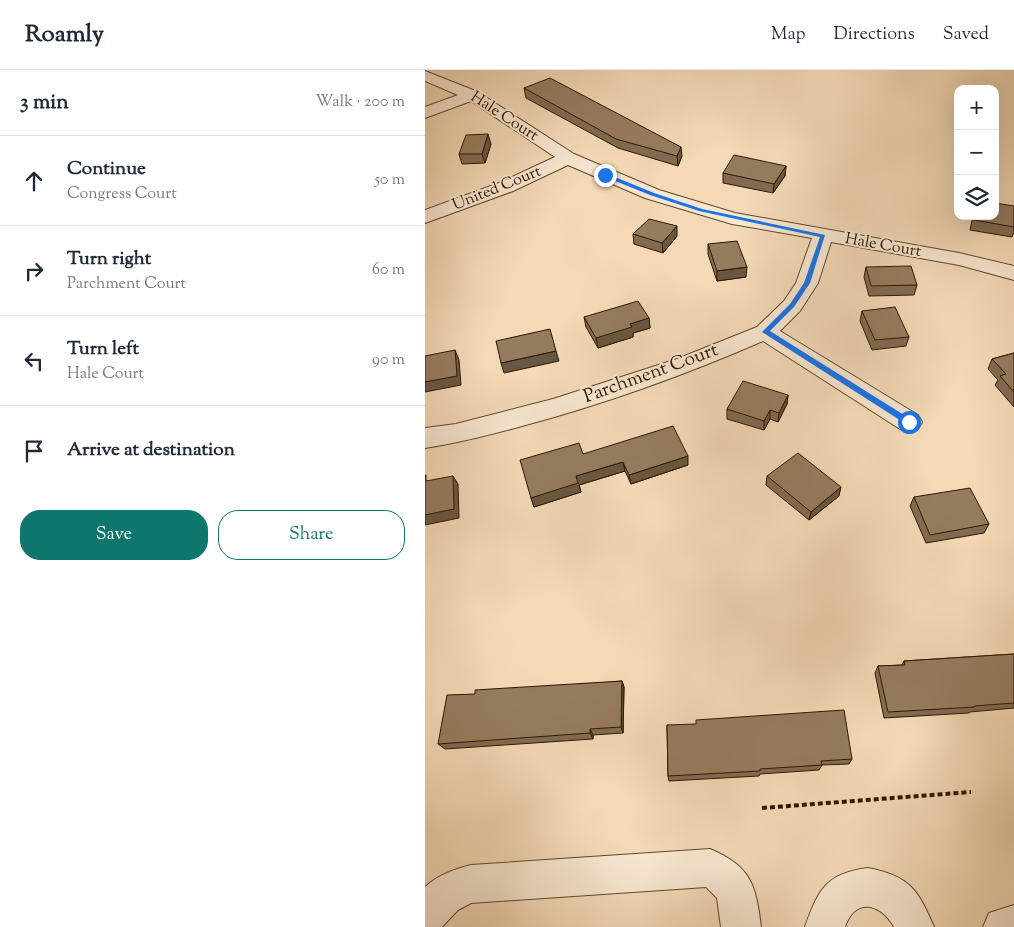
<!DOCTYPE html>
<html lang="en">
<head>
<meta charset="utf-8">
<style>
  :root { --surface:#fff; --page:#f6f6f7; --text:#1f2937; --muted:#747a83; --line:#e0e1e3; --accent:#0f766e }
  body { margin:0; font-family:"Sorts Mill Goudy",serif; background:var(--page); color:var(--text) }
  .controls { position:absolute; right:15px; top:15px; display:grid; overflow:hidden; border-radius:10px; box-shadow:0 5px 20px #0002 }
  .controls button { width:45px; height:45px; display:grid; place-items:center; padding:0; border:0; border-bottom:1px solid var(--line); background:var(--surface); color:var(--text); font:25px sans-serif }
  .stop { position:absolute; width:15px; height:15px; margin:-11px; border:4px solid #1a73e8; border-radius:50%; background:#fff }
  .stop.end { background:#1a73e8; border-color:#fff; box-shadow:0 1px 5px #0008 }
  .list { margin:0; padding:0; list-style:none }
  h2 { display:flex; justify-content:space-between; align-items:center; height:65px; margin:0; padding:0 20px; font-size:21px }
  h2 small { font-size:16px; font-weight:400; color:var(--muted) }
  .list li { display:grid; grid-template-columns:32px 1fr auto; gap:15px; align-items:center; box-sizing:border-box; height:90px; padding:0 20px; border-top:1px solid var(--line) }
  .list b { display:block; font-size:19px; white-space:nowrap }
  .list p { margin:0; font-size:16px; white-space:nowrap; color:var(--muted) }
  .list em { font-size:16px; font-style:normal; color:var(--muted) }
  .actions { display:flex; gap:10px; padding:15px 20px }
  .actions a { flex:1; padding:11px 0; border:1px solid var(--accent); border-radius:20px; text-align:center; font-size:18px; color:var(--accent) }
  .actions .main { background:var(--accent); color:#fff }
  .icon { flex:none; width:28px; height:28px; fill:none; stroke:currentColor; stroke-width:2; stroke-linecap:round; stroke-linejoin:round }
  .map { position:relative; flex:none; width:589px; height:857px; overflow:hidden }
  header { display:flex; align-items:center; gap:30px; box-sizing:border-box; height:70px; padding:0 25px; background:var(--surface); border-bottom:1px solid var(--line) }
  header strong { font-size:24px }
  nav { display:flex; gap:28px; margin-inline-start:auto; font-size:18px }
  main { display:flex }
  aside { flex:1; background:var(--surface) }
  .map>svg:first-child { display:block }
  .lines { fill:none; stroke-linecap:round; stroke-linejoin:round }
  .minor-casing { stroke:#60482e; stroke-width:2 }
  .path { stroke:#2f1700; stroke-width:4; stroke-dasharray:5 3; stroke-linecap:butt }
  .minor { fill:#f7e6d0; fill-rule:evenodd }
  .wall { fill:#806b52; stroke:#2f1700 }
  .shaded-wall { fill:#685742; stroke:#2f1700 }
  .building { fill:#957c5f; stroke:#2f1700 }
  .route { fill:#1a73e8 }
  .labels { text-anchor:middle; dominant-baseline:central; stroke-width:4; stroke-linejoin:round; paint-order:stroke }
  .far-street-label { font-size:16px; fill:#2f1700; stroke:#f7e6d0 }
  .street-label { font-size:19px; fill:#2f1700; stroke:#f7e6d0 }
</style>
</head>
<body>
<header>
<strong>Roamly</strong>
<nav><a>Map</a><a>Directions</a><a>Saved</a></nav>
</header>
<main>
<aside>
<h2>3 min<small>Walk · 200 m</small></h2>
<ul class="list">
<li><svg class="icon" aria-label="ahead" viewBox="0 0 24 24"><path d="M12 20V5M6 11l6-6 6 6"/></svg><div><b>Continue</b><p>Congress Court</p></div><em>50 m</em></li>
<li><svg class="icon" aria-label="right" viewBox="0 0 24 24"><path d="M7 20v-9h11M14 6l5 5-5 5"/></svg><div><b>Turn right</b><p>Parchment Court</p></div><em>60 m</em></li>
<li><svg class="icon" aria-label="left" viewBox="0 0 24 24"><path d="M17 20v-9H6M10 6l-5 5 5 5"/></svg><div><b>Turn left</b><p>Hale Court</p></div><em>90 m</em></li>
<li><svg class="icon" aria-label="arrive" viewBox="0 0 24 24"><path d="M6 21V4h12l-3 4 3 4H6"/></svg><div><b>Arrive at destination</b></div></li>
</ul>
<div class="actions"><a class="main">Save</a><a>Share</a></div>
</aside>
<div class="map">
<svg width="589" height="857" viewBox="0 0 589 857">
  <rect width="100%" height="100%" fill="#f3d9b6"/>
  <filter id="stains"><feTurbulence type="fractalNoise" baseFrequency=".004" numOctaves="4"/><feColorMatrix values="0 0 0 0 .2 0 0 0 0 .09 0 0 0 0 .02 0 0 0 .5 -.17"/></filter>
  <radialGradient id="worn" r=".72"><stop offset=".6" stop-color="#630" stop-opacity="0"/><stop offset="1" stop-color="#630" stop-opacity=".3"/></radialGradient>
  <g class="lines">
    <defs>
      <g id="minor">
        <path d="M 0,1 L 53,22 L 149,84 L 234,120 L 310,143 L 534,183 L 589,196 L 589,210 L 534,195 L 406,172 L 393,213 L 375,241 L 355,261 L 493,345 L 497,352 L 493,359 L 484,362 L 475,359 L 338,271 C 260,305 179,334 97,356 C 65,365 33,373 0,378 L 0,358 L 31,354 L 128,329 L 252,289 L 332,257 L 359,231 L 371,213 L 387,168 L 307,154 L 220,128 L 143,95 L 88,121 L 0,153 L 0,140 L 74,113 L 130,87 L 46,31 L 0,48 L 0,37 L 33,25 L 0,11 Z"/>
        <path d="M 285,779 C 326,796 331,815 336,857 L 296,857 L 292,828 L 281,817 L 46,833 L 33,840 L 17,857 L 0,857 L 0,817 C 13,805 30,799 46,795 Z"/>
        <path d="M 443,798 C 484,806 493,819 509,857 L 469,857 C 456,833 430,827 420,857 L 380,857 C 393,820 401,803 443,798 Z"/>
        <polygon points="589,835 589,857 558,857 564,843"/>
      </g>
    </defs>
    <!-- minor casing -->
    <use href="#minor" class="minor-casing"/>
    <!-- path -->
    <polyline class="path" points="337,738 546,722"/>
    <!-- minor -->
    <use href="#minor" class="minor"/>
  </g>
  <!-- wall -->
  <g class="wall">
    <polygon points="99,18 257,86 253,96 193,78 101,28"/>
    <polygon points="66,74 60,93 37,94 34,84"/>
    <polygon points="361,96 360,106 348,123 298,113 298,103"/>
    <polygon points="589,136 589,162 587,167 545,160 548,146 570,146"/>
    <polygon points="208,164 252,166 238,183 209,174"/>
    <polygon points="283,174 321,207 292,211 283,184"/>
    <polygon points="441,197 492,215 489,225 444,226 439,207"/>
    <polygon points="437,241 484,267 481,276 447,280 435,251"/>
    <polygon points="159,247 224,248 225,258 208,263 208,267 173,278 161,257"/>
    <polygon points="589,283 589,337 570,315 573,310 563,299 567,289"/>
    <polygon points="363,325 362,334 353,352 345,349 339,360 302,349 302,339"/>
    <polygon points="158,384 263,395 206,414 200,401 154,415 156,422 109,437 106,428"/>
    <polygon points="342,406 414,426 384,450 341,415"/>
    <polygon points="489,427 564,454 559,463 501,473 485,436"/>
    <polygon points="589,584 589,638 545,642 544,643 459,648 450,603 453,596 477,595 479,591"/>
    <polygon points="197,611 199,617 198,663 168,665 168,669 20,679 13,674 50,624"/>
    <polygon points="242,655 427,689 424,694 397,695 394,700 335,704 334,706 244,711 243,706"/>
  </g>
  <!-- shaded-wall -->
  <g class="shaded-wall">
    <polygon points="63,64 66,74 60,93 57,84"/>
    <polygon points="256,77 257,86 253,96 252,86"/>
    <polygon points="361,96 360,106 348,123 349,114"/>
    <polygon points="252,156 252,166 238,183 237,173"/>
    <polygon points="322,197 321,207 292,211 292,201"/>
    <polygon points="224,248 225,258 208,263 208,267 173,278 171,268 205,254"/>
    <polygon points="30,280 34,290 36,315 0,322 0,312"/>
    <polygon points="131,281 134,291 79,303 76,293"/>
    <polygon points="363,325 362,334 353,352 354,343"/>
    <polygon points="345,340 345,349 339,360 339,351"/>
    <polygon points="263,386 263,395 206,414 204,405"/>
    <polygon points="198,392 200,401 154,415 156,422 109,437 106,428 151,406"/>
    <polygon points="28,406 33,414 34,448 0,455 0,445"/>
    <polygon points="416,417 414,426 384,450 386,442"/>
    <polygon points="197,611 199,617 198,663 196,657"/>
    <polygon points="165,659 168,665 168,669 165,663"/>
  </g>
  <!-- building -->
  <g class="building">
    <polygon points="125,8 256,77 252,86 191,69 99,18"/>
    <polygon points="63,64 57,84 34,84 41,65"/>
    <polygon points="309,85 361,96 349,114 298,103"/>
    <polygon points="570,133 589,136 589,157 549,150 549,146 570,146"/>
    <polygon points="224,149 252,156 237,173 208,164"/>
    <polygon points="312,171 322,197 292,201 283,174"/>
    <polygon points="486,196 492,215 446,216 441,197"/>
    <polygon points="213,231 224,248 205,254 207,257 171,268 159,247"/>
    <polygon points="470,237 484,267 450,270 437,241"/>
    <polygon points="125,259 131,281 76,293 71,271"/>
    <polygon points="30,280 32,306 0,312 0,286"/>
    <polygon points="589,283 589,322 575,306 581,304 567,289"/>
    <polygon points="318,311 363,325 354,343 345,340 339,351 302,339"/>
    <polygon points="248,356 263,386 204,405 198,392 151,406 153,413 106,428 95,390 154,373 158,384"/>
    <polygon points="373,383 416,417 386,442 342,406"/>
    <polygon points="0,405 1,405 1,411 28,406 29,439 0,445"/>
    <polygon points="545,418 564,454 505,465 489,427"/>
    <polygon points="589,584 589,633 549,636 549,637 463,642 453,596 480,595 479,591"/>
    <polygon points="197,611 196,657 165,659 165,663 13,674 22,625 50,624 50,620"/>
    <polygon points="419,640 427,689 396,691 397,695 335,699 335,701 243,706 242,655 271,654 271,650"/>
  </g>
  <!-- route -->
  <polygon class="route" points="180,103 229,123 277,139 400,165 385,213 369,237 345,261 487,350 487,354 481,354 337,262 365,234 379,213 395,167 274,141 225,125 178,106"/>
  <g class="labels">
    <!-- far-street labels -->
    <g class="far-street-label">
      <text transform="translate(79 47) rotate(33)">Hale Court</text>
      <text transform="translate(72 119) rotate(-22)">United Court</text>
      <text transform="translate(458 176) rotate(10)">Hale Court</text>
    </g>
    <!-- street labels -->
    <g class="street-label">
      <text transform="translate(226 304) rotate(-20)">Parchment Court</text>
    </g>
  </g>
  <rect width="100%" height="100%" filter="url(#stains)"/>
  <rect width="100%" height="100%" fill="url(#worn)"/>
</svg>
<div class="controls">
<button>+</button>
<button>−</button>
<button><svg class="icon" aria-label="layers" viewBox="0 0 24 24"><path d="M12 4l9 5-9 5-9-5zM3 14l9 5 9-5"/></svg></button>
</div>
<div class="stop" style="left:484px;top:352px"></div>
<div class="stop end" style="left:180px;top:105px"></div>
</div>
</main>
</body>
</html>
